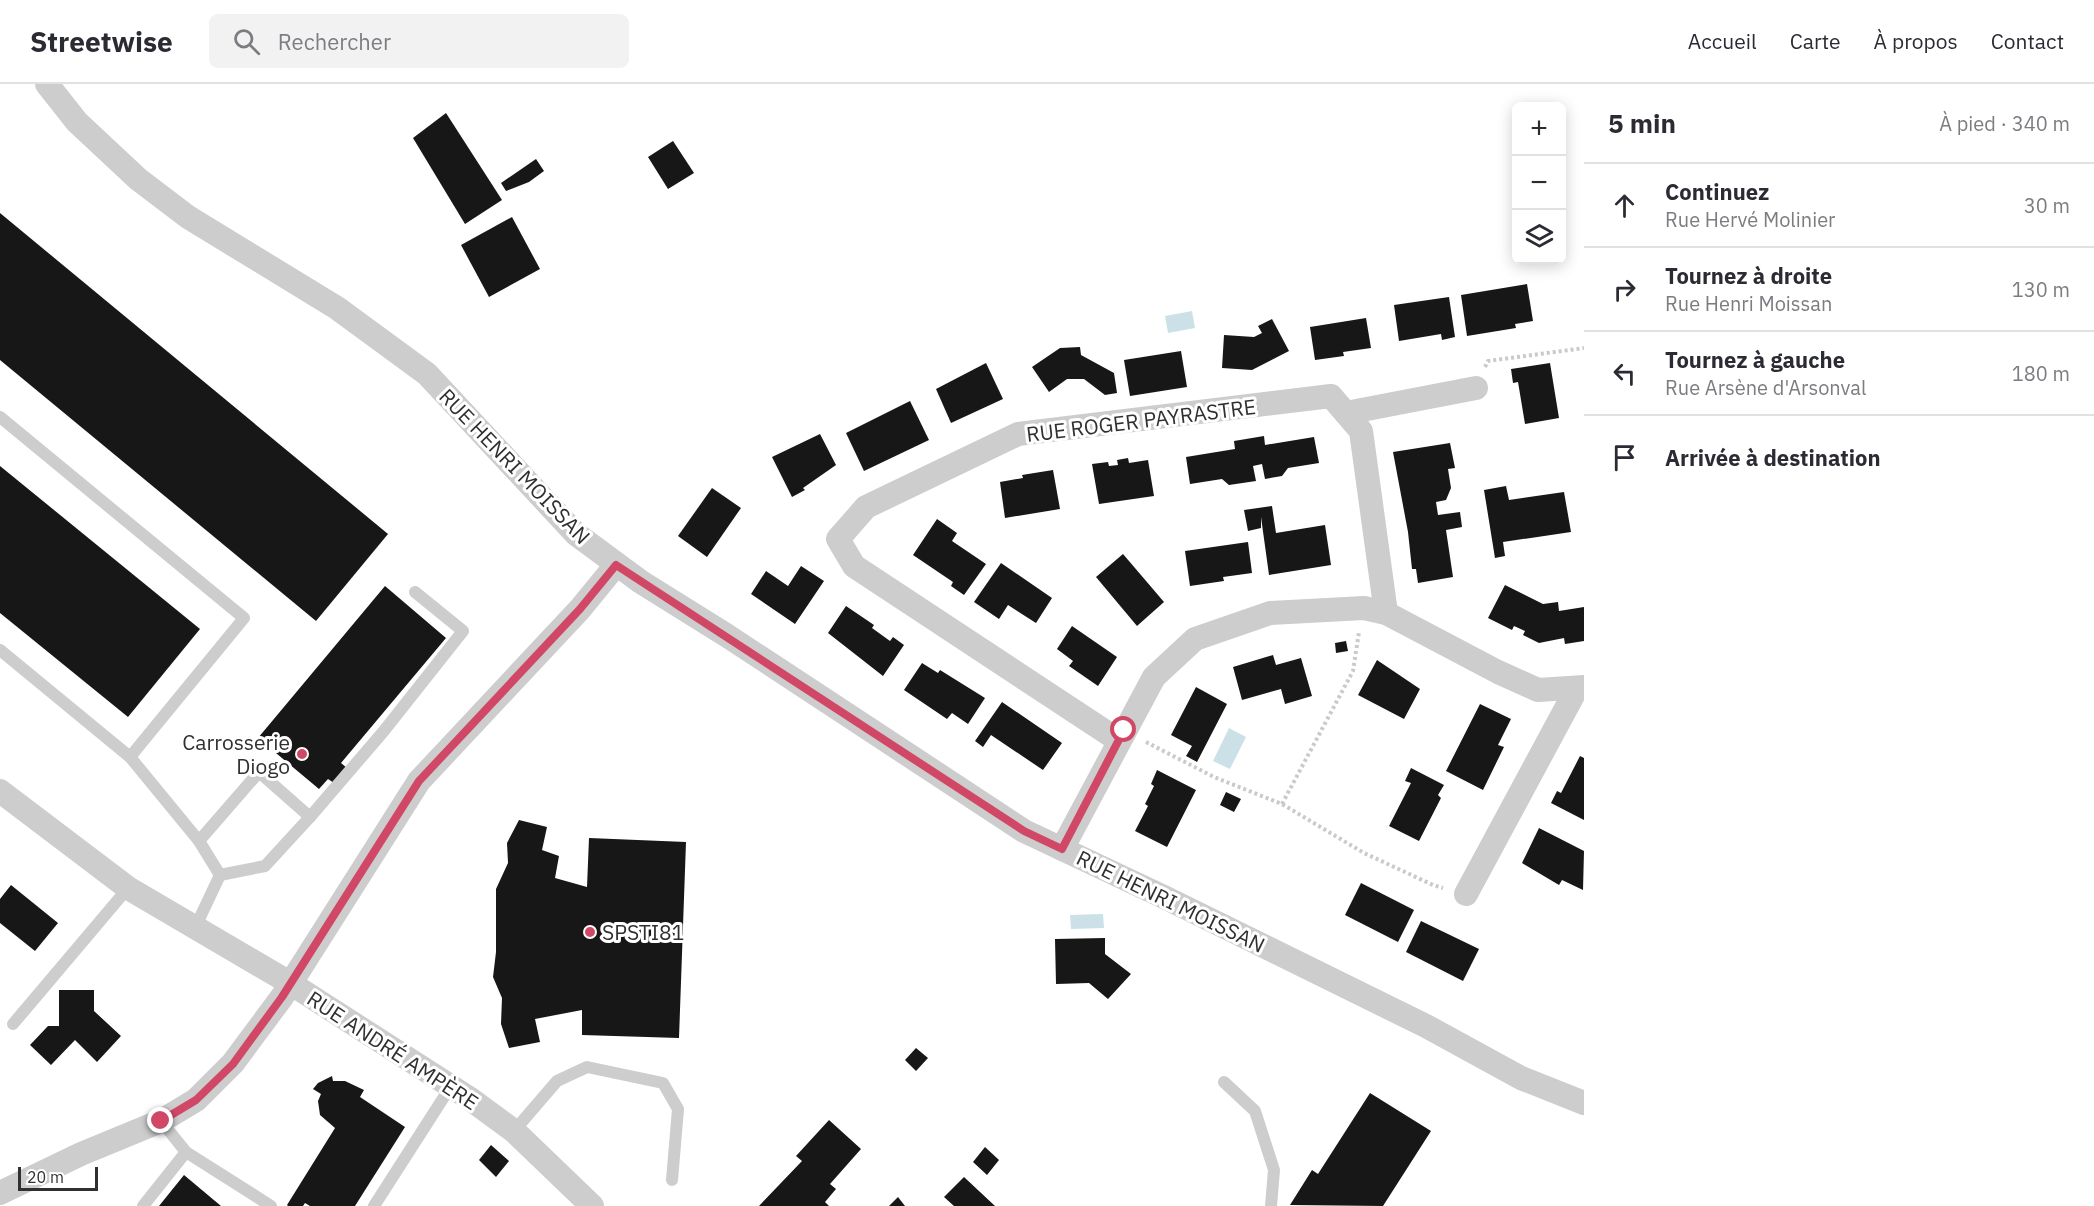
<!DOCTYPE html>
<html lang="fr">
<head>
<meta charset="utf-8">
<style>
  :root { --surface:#fff; --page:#f2f2f3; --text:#2b2b33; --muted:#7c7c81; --line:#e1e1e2 }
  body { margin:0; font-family:"IBM Plex Sans",sans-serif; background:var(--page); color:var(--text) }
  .controls { position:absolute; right:18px; top:18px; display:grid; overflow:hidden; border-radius:9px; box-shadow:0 3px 15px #0003 }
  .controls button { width:54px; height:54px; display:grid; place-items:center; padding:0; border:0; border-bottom:2px solid var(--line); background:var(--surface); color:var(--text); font:30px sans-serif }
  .scale { position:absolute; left:18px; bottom:15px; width:80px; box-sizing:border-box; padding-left:6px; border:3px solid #303030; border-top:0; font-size:16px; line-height:21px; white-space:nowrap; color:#303030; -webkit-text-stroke:4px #fff; paint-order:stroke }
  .stop { position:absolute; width:18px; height:18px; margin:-14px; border:4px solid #d14867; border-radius:50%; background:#fff }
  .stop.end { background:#d14867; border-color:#fff; box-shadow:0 2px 6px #0008 }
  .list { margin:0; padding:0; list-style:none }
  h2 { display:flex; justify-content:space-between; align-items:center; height:78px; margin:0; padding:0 24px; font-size:26px }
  h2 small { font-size:20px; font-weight:400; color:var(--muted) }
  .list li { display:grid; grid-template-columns:39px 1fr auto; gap:18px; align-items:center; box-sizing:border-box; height:84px; padding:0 24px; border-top:2px solid var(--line) }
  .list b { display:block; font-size:22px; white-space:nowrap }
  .list p { margin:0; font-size:20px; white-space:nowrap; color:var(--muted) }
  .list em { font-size:20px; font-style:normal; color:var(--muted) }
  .icon { flex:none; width:33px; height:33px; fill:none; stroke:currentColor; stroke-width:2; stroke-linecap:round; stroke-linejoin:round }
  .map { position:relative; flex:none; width:1584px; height:1122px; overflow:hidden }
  header { display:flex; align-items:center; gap:36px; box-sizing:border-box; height:84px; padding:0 30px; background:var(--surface); border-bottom:2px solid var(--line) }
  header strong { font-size:28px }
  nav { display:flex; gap:33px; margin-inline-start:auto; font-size:21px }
  .search { width:420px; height:54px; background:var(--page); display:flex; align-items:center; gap:15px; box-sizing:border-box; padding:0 21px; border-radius:9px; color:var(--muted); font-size:22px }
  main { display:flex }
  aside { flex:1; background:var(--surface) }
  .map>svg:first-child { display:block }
  .water { fill:#cce1e7 }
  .building { fill:#171717 }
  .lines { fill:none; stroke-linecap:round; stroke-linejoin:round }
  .path { stroke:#cacaca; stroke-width:4; stroke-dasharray:3 3; stroke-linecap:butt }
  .lane { stroke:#cdcdcd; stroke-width:12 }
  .street { stroke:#cdcdcd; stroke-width:24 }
  .route { stroke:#d14867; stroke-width:8 }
  .poi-dot { fill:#d14867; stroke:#fff; stroke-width:2 }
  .labels { text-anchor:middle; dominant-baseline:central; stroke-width:6; stroke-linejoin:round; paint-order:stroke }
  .street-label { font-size:21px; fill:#303030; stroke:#fff }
  .poi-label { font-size:21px; fill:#303030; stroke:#fff; text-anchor:end }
</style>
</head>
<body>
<header>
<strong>Streetwise</strong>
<div class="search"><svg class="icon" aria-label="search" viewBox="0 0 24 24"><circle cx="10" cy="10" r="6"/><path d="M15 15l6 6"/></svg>Rechercher</div>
<nav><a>Accueil</a><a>Carte</a><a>À propos</a><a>Contact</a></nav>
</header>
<main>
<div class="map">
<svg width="1584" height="1122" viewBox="0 0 1584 1122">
  <rect width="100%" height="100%" fill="#fff"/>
  <!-- water -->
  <g class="water">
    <polygon points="1192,227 1195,244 1168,249 1165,232"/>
    <polygon points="1229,644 1246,653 1230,685 1213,677"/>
    <polygon points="1103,830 1104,844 1071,845 1070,831"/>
  </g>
  <!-- building -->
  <g class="building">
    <polygon points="446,29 502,116 465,140 413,54"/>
    <polygon points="673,57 694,89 668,105 648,73"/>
    <polygon points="536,75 544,87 529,98 506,107 501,99"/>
    <polygon points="0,129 388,450 316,537 0,276"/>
    <polygon points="512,133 540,185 489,213 461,161"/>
    <polygon points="1527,200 1533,237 1515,240 1516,244 1467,252 1461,211"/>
    <polygon points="1449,213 1455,253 1442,256 1441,250 1399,257 1394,221"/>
    <polygon points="1366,234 1371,264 1343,268 1344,272 1315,276 1310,243"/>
    <polygon points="1272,235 1289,267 1252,286 1222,284 1224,251 1254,253 1262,249 1258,242"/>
    <polygon points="1080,263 1081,271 1114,289 1117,309 1105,311 1084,295 1067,295 1049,308 1032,283 1060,264"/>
    <polygon points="1181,267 1187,303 1130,312 1124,276"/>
    <polygon points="986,279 1003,315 951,339 936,305"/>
    <polygon points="1550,279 1559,334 1525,340 1518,298 1513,299 1511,285"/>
    <polygon points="910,317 929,356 864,387 846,349"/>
    <polygon points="820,350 836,381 803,404 805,406 792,413 772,373"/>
    <polygon points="1264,352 1265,361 1314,353 1319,379 1288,384 1282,392 1265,395 1262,380 1253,382 1256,397 1229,401 1222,395 1190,400 1186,373 1235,365 1234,357"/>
    <polygon points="1450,359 1455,384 1448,385 1451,404 1446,416 1436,418 1438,431 1460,428 1462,443 1446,446 1453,493 1418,499 1416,485 1412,485 1408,448 1393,368"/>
    <polygon points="1128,374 1129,379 1148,376 1154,412 1099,420 1092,380 1108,378 1109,382 1118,381 1117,376"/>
    <polygon points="0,382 200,545 128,633 0,529"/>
    <polygon points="1053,386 1060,425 1005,434 1000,398 1023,394 1022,391"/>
    <polygon points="1506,402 1509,416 1564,408 1571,448 1503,458 1505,472 1495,474 1484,406"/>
    <polygon points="712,404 741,424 707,473 678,452"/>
    <polygon points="1272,422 1276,449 1325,441 1331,481 1269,491 1261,433 1261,444 1248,447 1244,426"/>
    <polygon points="937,435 957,449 952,457 986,480 964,511 951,502 953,498 913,471"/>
    <polygon points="1248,458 1252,489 1223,493 1224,497 1190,502 1185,467"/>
    <polygon points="1123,470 1164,518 1137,542 1096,493"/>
    <polygon points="1001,479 1052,514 1036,539 1008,521 999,535 974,518"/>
    <polygon points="801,482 824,497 795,540 751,510 766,487 788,502"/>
    <polygon points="1505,501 1543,520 1558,518 1559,527 1584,523 1584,557 1565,560 1564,554 1539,559 1523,551 1525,547 1514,542 1512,546 1488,534"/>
    <polygon points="385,502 446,554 341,679 347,684 334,699 328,695 319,705 258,654"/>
    <polygon points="846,522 874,541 872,544 890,557 893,553 904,561 883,592 828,549"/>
    <polygon points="1072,542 1117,573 1098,602 1069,582 1073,577 1057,565"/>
    <polygon points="1346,557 1348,567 1336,569 1335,559"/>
    <polygon points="1273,571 1276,581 1301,574 1312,612 1285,620 1281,605 1242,616 1233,583"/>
    <polygon points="1377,576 1420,605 1404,635 1358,611"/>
    <polygon points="922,579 938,589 940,586 985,614 968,640 952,629 947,635 904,606"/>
    <polygon points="1196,603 1227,620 1197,678 1186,672 1192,662 1171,651"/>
    <polygon points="1002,618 1062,659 1043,686 991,651 983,663 975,657"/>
    <polygon points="1480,620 1511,635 1498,661 1504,663 1483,706 1446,687"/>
    <polygon points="1580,672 1584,674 1584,736 1551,719 1557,707 1561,709"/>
    <polygon points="1411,684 1444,701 1438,711 1441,714 1419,757 1389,742 1411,699 1405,697"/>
    <polygon points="1157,686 1196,706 1167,763 1135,747 1148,722 1145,720 1154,702 1151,700"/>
    <polygon points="1226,708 1241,715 1234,728 1220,721"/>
    <polygon points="519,736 547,743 542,766 559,772 555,794 587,803 589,754 686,758 679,954 582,951 582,926 535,935 540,958 509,964 501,940 502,914 493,893 496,868 496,805 508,779 507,759"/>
    <polygon points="1539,744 1584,767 1583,806 1562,796 1559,801 1522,779"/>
    <polygon points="1361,799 1414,826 1398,858 1345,831"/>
    <polygon points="11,801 58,839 35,867 0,839 0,815"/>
    <polygon points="1421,837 1479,865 1463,897 1406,868"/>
    <polygon points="1105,854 1105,870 1131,890 1108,915 1089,899 1056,900 1055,855"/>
    <polygon points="59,906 94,906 94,927 121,952 97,978 75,956 51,981 30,961 48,942 59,942"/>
    <polygon points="916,964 928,974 916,987 905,976"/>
    <polygon points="332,992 333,997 345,997 364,1006 360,1013 405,1043 355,1122 310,1122 305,1119 303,1122 288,1122 287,1121 335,1044 320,1031 318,1017 321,1010 313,1005 318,999"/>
    <polygon points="1370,1009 1431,1047 1383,1122 1290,1121 1312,1086 1318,1090"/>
    <polygon points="829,1036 861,1065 830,1100 836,1105 825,1118 829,1122 759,1122 802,1077 796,1072"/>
    <polygon points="491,1061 509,1077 496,1093 479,1076"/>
    <polygon points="985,1063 999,1076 987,1091 973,1078"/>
    <polygon points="184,1091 221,1122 159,1122"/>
    <polygon points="964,1093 995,1122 954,1122 944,1113"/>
    <polygon points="898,1113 905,1122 889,1122"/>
  </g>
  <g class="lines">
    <!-- path -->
    <g class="path">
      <polyline points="1485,283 1488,277 1584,264"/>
      <polyline points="1146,658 1214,693 1282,720 1364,769 1433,801 1443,804"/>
      <polyline points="1282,720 1353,587 1359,548"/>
    </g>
    <!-- lane -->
    <g class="lane">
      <polyline points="0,333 244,534 130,673"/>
      <polyline points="0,566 130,673 199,757"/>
      <polyline points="220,791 199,757 259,688 310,733"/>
      <polyline points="195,844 220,791 265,782 310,733 383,648 463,547 415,508"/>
      <polyline points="13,940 128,804"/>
      <polyline points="1224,998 1255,1027 1274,1086 1271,1122"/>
      <polyline points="161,1037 186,1068 271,1122"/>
      <polyline points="514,1047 557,997 587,983 663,999 678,1025 672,1096"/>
      <polyline points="143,1122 186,1068"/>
      <polyline points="374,1122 451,1002"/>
    </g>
    <!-- street -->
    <g class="street">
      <polyline points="47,0 77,38 138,95 188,133 337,224 427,290 576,450 641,498 726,551 1024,747 1164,813 1426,942 1521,994 1584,1019"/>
      <polyline points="1346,329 1476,304"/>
      <polyline points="1118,656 854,482 838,455 866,423 1018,350 1331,312 1361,347 1386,529"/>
      <polyline points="0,707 128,804 290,899 469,1014 514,1047 592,1122"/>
      <polyline points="1062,765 1154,593 1195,555 1270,529 1364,524 1386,529 1498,588 1538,606 1584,603"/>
      <polyline points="1466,810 1577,604"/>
      <polyline points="0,1109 81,1070 161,1037 196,1016 233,979 282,913 419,697 580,525 616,481"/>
    </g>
  </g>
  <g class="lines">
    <!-- route -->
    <polyline class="route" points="161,1037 196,1016 233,980 282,913 419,697 580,525 616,481 1024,747 1062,765 1124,646"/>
  </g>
  <!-- markers -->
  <g class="poi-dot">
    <circle cx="302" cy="670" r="6"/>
    <circle cx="590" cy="848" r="6"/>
  </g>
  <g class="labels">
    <!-- street labels -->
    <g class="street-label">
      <text transform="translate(1141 336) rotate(-7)">RUE ROGER PAYRASTRE</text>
      <text transform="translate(515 382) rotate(46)">RUE HENRI MOISSAN</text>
      <text transform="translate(1171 817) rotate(26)">RUE HENRI MOISSAN</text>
      <text transform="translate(393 966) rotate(33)">RUE ANDRÉ AMPÈRE</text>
    </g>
    <!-- poi labels -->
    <g class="poi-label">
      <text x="290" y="658">Carrosserie<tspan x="290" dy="24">Diogo</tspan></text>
      <text x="602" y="848" text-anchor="start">SPSTI81</text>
    </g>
  </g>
</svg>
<div class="controls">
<button>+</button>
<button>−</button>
<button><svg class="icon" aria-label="layers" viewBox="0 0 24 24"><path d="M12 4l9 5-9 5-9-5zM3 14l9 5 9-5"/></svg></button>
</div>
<div class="scale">20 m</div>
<div class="stop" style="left:1124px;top:646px"></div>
<div class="stop end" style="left:161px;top:1037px"></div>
</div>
<aside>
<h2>5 min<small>À pied · 340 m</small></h2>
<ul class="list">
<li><svg class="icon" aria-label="ahead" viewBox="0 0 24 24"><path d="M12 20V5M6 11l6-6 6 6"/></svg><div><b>Continuez</b><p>Rue Hervé Molinier</p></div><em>30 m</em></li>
<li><svg class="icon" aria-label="right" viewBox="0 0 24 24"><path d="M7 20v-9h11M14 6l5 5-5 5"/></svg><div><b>Tournez à droite</b><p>Rue Henri Moissan</p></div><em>130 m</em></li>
<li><svg class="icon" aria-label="left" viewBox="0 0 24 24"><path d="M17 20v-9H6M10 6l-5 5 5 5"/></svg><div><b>Tournez à gauche</b><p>Rue Arsène d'Arsonval</p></div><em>180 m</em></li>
<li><svg class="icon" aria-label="arrive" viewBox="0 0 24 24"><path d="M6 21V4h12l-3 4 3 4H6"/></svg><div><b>Arrivée à destination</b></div></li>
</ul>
</aside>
</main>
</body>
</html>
